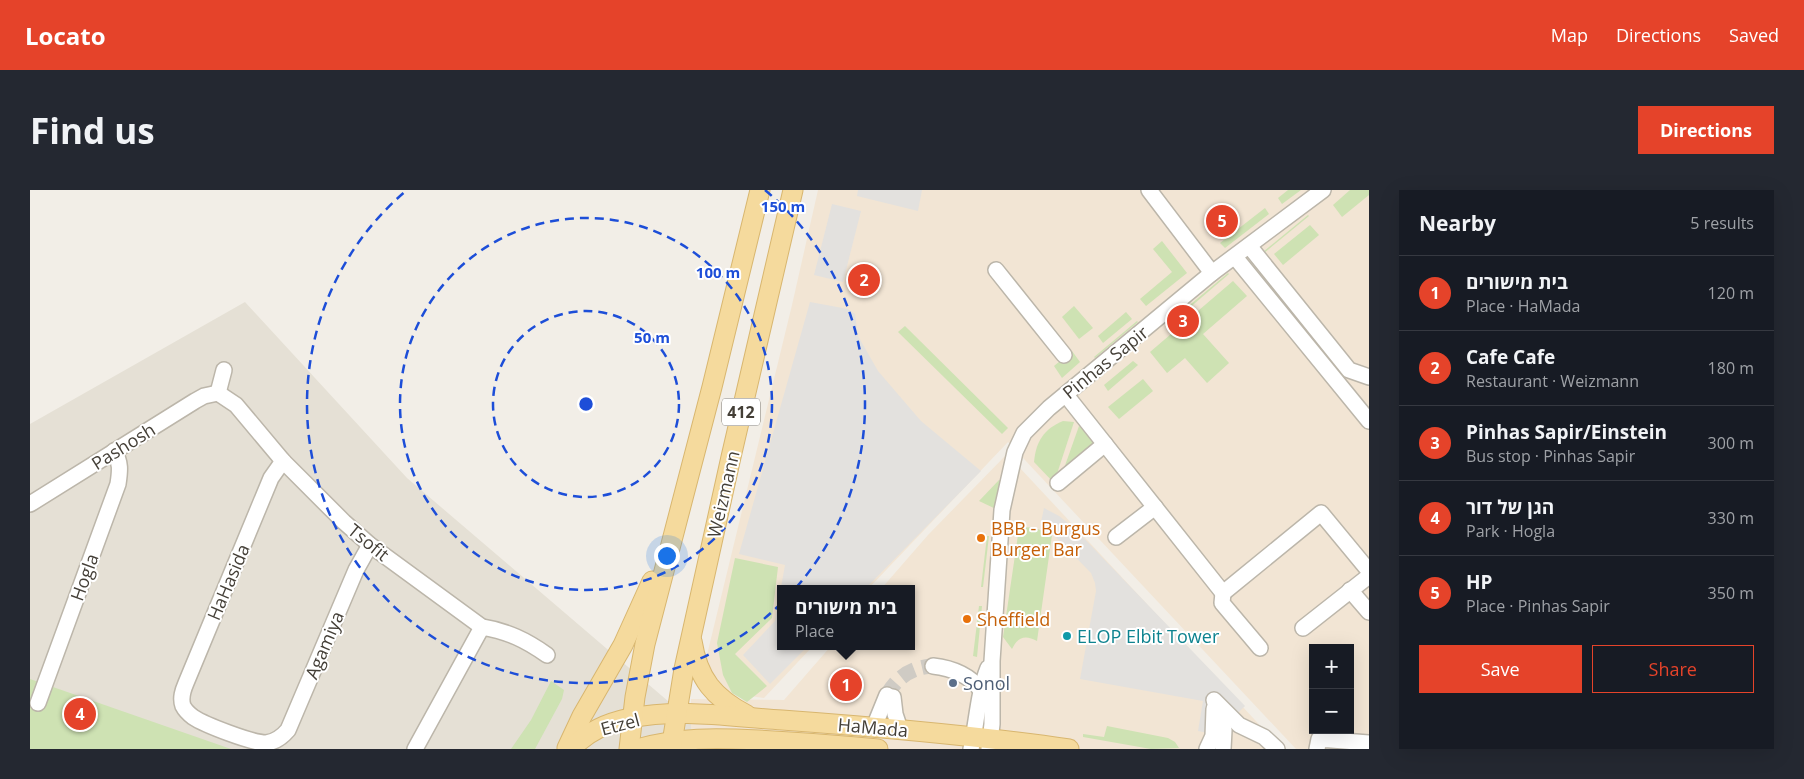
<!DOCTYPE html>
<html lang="en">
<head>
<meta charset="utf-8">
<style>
  :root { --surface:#171b24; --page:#242831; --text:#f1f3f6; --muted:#9ea1a6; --line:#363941; --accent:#e5432a }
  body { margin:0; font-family:"Open Sans","Noto Sans Hebrew",sans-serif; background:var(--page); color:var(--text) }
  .controls { position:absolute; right:15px; bottom:15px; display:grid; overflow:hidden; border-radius:0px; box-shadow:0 5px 20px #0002 }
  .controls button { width:45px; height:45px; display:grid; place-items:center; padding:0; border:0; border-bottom:1px solid var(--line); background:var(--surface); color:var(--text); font:25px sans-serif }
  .you { position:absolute; left:636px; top:365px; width:18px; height:18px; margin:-12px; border:4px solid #fff; border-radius:50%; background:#1a73e8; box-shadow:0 0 0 8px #1a73e833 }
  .badge { display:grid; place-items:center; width:32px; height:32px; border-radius:50%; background:var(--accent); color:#fff; font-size:16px; font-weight:700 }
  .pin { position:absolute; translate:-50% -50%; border:2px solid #fff; box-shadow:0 1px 5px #0006 }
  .popup { position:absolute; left:747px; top:395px; width:138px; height:65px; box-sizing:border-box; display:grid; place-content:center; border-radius:0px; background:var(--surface); filter:drop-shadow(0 1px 4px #0005); font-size:16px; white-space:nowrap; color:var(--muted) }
  .popup b { font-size:19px; color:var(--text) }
  .popup::after { content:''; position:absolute; left:50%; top:100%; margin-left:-10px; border:10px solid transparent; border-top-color:var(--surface) }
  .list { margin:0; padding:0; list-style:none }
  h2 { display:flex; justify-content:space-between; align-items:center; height:65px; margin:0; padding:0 20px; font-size:21px }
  h2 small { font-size:16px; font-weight:400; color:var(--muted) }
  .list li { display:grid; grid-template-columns:32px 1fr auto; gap:15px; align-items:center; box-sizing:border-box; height:75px; padding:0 20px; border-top:1px solid var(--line) }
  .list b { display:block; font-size:19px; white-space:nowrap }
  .list p { margin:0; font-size:16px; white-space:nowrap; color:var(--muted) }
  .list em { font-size:16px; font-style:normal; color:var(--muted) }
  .actions { display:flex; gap:10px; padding:15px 20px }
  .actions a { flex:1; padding:11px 0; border:1px solid var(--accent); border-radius:0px; text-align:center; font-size:18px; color:var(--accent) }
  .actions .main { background:var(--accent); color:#fff }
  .map { position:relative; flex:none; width:1339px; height:559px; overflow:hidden; border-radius:0px }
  header { display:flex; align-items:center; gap:30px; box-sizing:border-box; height:70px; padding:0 25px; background:var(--accent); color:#fff }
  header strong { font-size:24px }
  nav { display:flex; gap:28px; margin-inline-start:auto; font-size:18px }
  .intro { display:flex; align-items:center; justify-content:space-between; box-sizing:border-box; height:120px; padding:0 30px }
  h1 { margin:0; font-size:35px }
  .button { padding:12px 22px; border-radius:0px; background:var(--accent); color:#fff; font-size:18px; font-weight:700 }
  main { display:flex; gap:30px; padding:0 30px }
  aside { flex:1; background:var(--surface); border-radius:0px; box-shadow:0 5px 20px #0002 }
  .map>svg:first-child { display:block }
  .residential { fill:#e5e0d5 }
  .commercial { fill:#f2e5d4; fill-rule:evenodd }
  .green { fill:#cee2b3 }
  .parking { fill:#e3e1de }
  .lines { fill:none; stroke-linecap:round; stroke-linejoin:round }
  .minor-tunnel { stroke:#cfcbc4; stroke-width:15; stroke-dasharray:15 8; stroke-linecap:butt }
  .minor-casing { stroke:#bcb6aa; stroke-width:18 }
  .major-casing { stroke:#d8b66f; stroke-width:21 }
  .minor { stroke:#fff; stroke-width:15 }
  .major { stroke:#f5da9d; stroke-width:19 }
  .ring { fill:none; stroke:#1d4ed8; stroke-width:2.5; stroke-dasharray:9 6 }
  .food-dot { fill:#e8710a; stroke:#fff; stroke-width:2 }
  .culture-dot { fill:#0f9aa8; stroke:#fff; stroke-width:2 }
  .service-dot { fill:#5c6f8a; stroke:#fff; stroke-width:2 }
  .labels { text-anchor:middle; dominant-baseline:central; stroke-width:4; stroke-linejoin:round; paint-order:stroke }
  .shield { fill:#fff; stroke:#7c7973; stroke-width:1 }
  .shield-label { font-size:16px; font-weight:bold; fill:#443f37 }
  .street-label { font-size:18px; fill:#443f37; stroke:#fff }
  .food-label { font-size:18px; fill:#c56008; stroke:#fff; text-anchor:start }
  .culture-label { font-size:18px; fill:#0d838f; stroke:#fff; text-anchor:start }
  .service-label { font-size:18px; fill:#4e5e75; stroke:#fff; text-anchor:start }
  .centre { fill:#1d4ed8; stroke:#fff; stroke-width:2.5 }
  .ring-label { font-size:15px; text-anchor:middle; font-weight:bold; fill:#1d4ed8; stroke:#fff; stroke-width:4; stroke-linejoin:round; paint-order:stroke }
</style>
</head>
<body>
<header>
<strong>Locato</strong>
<nav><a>Map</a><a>Directions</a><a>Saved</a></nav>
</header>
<div class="intro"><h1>Find us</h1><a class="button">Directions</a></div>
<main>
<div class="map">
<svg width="1339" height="559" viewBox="0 0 1339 559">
  <rect width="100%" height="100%" fill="#f2eee7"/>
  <!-- residential -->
  <polygon class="residential" points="215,112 377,288 694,559 0,559 0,234"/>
  <!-- commercial -->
  <g class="commercial">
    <path d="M 788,0 L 1339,0 L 1339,559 L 1266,559 L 978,252 L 838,399 L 751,399 L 751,456 L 783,456 L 734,508 L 692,502 L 676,469 L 762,115 ZM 1283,458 L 1320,458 L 1320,540 L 1283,540 Z"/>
    <polygon points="977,264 1252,559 661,559 661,509 754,510 801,456 881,456 881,399 851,399 898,345"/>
  </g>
  <!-- green -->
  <g class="green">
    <polygon points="1258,0 1271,0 1252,14 1248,8"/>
    <polygon points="1320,0 1339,0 1339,5 1312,27 1303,15"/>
    <polygon points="1235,18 1239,24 1195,58 1190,53"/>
    <polygon points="1278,25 1279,26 1234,63 1233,62"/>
    <polygon points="1280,35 1289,45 1253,75 1244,64"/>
    <polygon points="1132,51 1157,83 1116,116 1110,109 1142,82 1123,59"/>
    <polygon points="1198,83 1199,84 1144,131 1143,129"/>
    <polygon points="1203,91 1217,106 1173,144 1199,173 1177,193 1155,168 1137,183 1120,162"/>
    <polygon points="1044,116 1063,138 1049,149 1032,127"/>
    <polygon points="1096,122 1102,129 1073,153 1068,146"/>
    <polygon points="1107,131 1108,132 1065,168 1064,167"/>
    <polygon points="875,136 978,238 972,244 868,142"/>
    <polygon points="1042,161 1050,172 1032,188 1024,176"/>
    <polygon points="1103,171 1108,175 1078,201 1074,195"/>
    <polygon points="1113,189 1123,201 1089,229 1078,217"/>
    <path d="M 1033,231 L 1044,232 L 1024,293 L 1004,272 C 1006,251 1014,239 1033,231 Z"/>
    <polygon points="1049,236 1067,250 1058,264 1032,284"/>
    <polygon points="969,290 974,293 968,320 949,311"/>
    <path d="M 1003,337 L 1022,345 L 1007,451 C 996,445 988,446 982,459 L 973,447 L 989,338 Z"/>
    <polygon points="957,346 959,346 953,397 951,397"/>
    <polygon points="705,368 748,377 742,428 705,464 737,496 717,512 702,503 693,485 687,453"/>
    <polygon points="949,416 952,416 947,467 943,466"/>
    <polygon points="0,489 201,559 0,559"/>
    <polygon points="521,491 534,500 532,509 505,559 481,559 501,530"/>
    <polygon points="1077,536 1138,548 1145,552 1149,558 1121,559 1053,547 1053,544 1074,547"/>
  </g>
  <!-- parking -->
  <g class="parking">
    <polygon points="828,0 892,0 888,21 827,6"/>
    <polygon points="802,14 831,21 813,92 784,85"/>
    <polygon points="780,112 818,119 825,124 828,146 848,181 891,231 951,281 835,399 751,399 751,456 778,456 740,494 713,465 745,431 755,375 709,364"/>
    <polygon points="1014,318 1029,326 1044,338 1215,516 1189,541 1188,545 1168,541 1173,511 1050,489 1066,401 1065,393 1061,383 1021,342 1010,337"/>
  </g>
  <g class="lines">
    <!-- minor-tunnel -->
    <path class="minor-tunnel" d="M 857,505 C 867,487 882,477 903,476"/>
    <defs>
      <g id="minor">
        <polyline points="1119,0 1182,83"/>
        <polyline points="1220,57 1319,180 1339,187"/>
        <polyline points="1205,67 1339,231"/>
        <polyline points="966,80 1034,165"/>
        <path d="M 188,203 L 206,215 L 253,271 L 314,332 L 340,355 L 452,437 C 477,441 496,450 517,465"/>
        <polyline points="188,203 194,180"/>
        <polyline points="1036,205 1193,403 1291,323 1339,381"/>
        <path d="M 253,271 L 241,288 L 156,493 C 153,500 150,508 153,516 C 155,520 159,524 163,527 C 175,535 222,553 236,553 C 246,552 252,547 258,540 L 326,380 L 340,355"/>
        <polyline points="1028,293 1075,254"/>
        <polyline points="0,314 165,211 174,206 188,203"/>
        <polyline points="1086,347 1125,317"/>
        <polyline points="1320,400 1339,422"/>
        <polyline points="1193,403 1192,413 1230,458"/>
        <polyline points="1273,438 1339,386"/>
        <path d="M 903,476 C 921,478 939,485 951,500"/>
        <polyline points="863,507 865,524 870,539"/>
        <polyline points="1184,510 1209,535 1234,547 1247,559"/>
        <path d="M 8,513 L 88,294 C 90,281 91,272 84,261"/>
        <polyline points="1185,514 1194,540 1193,559"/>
        <polyline points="844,537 857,505"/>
        <polyline points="385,559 452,437"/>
        <path d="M 941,559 C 947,532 948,503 958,478"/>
        <polyline points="959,559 962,534 962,471 972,320 985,262 994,243 1019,218 1182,83 1293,0"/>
        <polyline points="1177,559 1183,546 1184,519"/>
        <polyline points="1287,559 1289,549 1339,553"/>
      </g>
      <g id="major">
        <path d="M 662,451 C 668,489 684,508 717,525"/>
        <polyline points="537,558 552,526 593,455 622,391"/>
        <path d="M 541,559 C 558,541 577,533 600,528 C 650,518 702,527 752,530 C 848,537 944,545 1039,559"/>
        <polyline points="599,559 605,507 615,454 682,197 730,0"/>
        <path d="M 607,559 C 649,547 686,548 729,550 C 769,552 808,555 848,559"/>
        <polyline points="641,559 654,479 701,267 763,0"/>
      </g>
    </defs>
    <!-- minor casing -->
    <use href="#minor" class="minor-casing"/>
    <!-- major casing -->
    <use href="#major" class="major-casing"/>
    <!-- minor -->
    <use href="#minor" class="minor"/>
    <!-- major -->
    <use href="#major" class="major"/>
  </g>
  <!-- distance rings -->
  <g class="ring">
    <circle cx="556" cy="214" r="93"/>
    <circle cx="556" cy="214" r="186"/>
    <path d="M735 0A279 279 0 1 1 377 0"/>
  </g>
  <!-- markers -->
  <g class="food-dot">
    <circle cx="951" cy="348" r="5"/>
    <circle cx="937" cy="429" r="5"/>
  </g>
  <circle class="culture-dot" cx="1037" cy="446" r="5"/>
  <circle class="service-dot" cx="923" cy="493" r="5"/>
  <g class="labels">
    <!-- shield labels -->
    <rect class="shield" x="692" y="208.5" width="38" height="27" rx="4"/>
    <g class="shield-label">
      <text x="711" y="222">412</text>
    </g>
    <!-- street labels -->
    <g class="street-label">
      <text transform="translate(1075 172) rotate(-39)">Pinhas Sapir</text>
      <text transform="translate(93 256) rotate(-32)">Pashosh</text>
      <text transform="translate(693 304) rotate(-77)">Weizmann</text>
      <text transform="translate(339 352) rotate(39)">Tsofit</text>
      <text transform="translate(54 387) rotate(-70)">Hogla</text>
      <text transform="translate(198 392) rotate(-67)">HaHasida</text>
      <text transform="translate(294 455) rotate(-67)">Agamiya</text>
      <text transform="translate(590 534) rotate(-15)">Etzel</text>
      <text transform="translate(843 537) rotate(5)">HaMada</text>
    </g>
    <!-- food labels -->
    <g class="food-label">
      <text x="961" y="338">BBB - Burgus<tspan x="961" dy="21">Burger Bar</tspan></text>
      <text x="947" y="429">Sheffield</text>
    </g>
    <!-- culture labels -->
    <g class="culture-label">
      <text x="1047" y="446">ELOP Elbit Tower</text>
    </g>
    <!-- service labels -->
    <g class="service-label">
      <text x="933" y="493">Sonol</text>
    </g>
  </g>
  <circle cx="556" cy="214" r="8" class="centre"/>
  <g class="ring-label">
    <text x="753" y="22">150 m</text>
    <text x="688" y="88">100 m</text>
    <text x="622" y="153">50 m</text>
  </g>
</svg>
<div class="controls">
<button>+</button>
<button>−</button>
</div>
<div class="you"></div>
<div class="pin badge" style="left:816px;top:495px">1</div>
<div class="popup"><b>בית מישורים</b>Place</div>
<div class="pin badge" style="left:834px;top:90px">2</div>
<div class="pin badge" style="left:1153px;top:131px">3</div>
<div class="pin badge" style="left:50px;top:524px">4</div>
<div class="pin badge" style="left:1192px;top:31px">5</div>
</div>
<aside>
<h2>Nearby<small>5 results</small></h2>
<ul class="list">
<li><span class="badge">1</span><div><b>בית מישורים</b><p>Place · HaMada</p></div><em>120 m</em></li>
<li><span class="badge">2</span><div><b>Cafe Cafe</b><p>Restaurant · Weizmann</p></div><em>180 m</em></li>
<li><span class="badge">3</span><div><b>Pinhas Sapir/Einstein</b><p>Bus stop · Pinhas Sapir</p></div><em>300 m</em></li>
<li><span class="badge">4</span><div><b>הגן של דור</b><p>Park · Hogla</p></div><em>330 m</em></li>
<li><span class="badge">5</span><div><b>HP</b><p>Place · Pinhas Sapir</p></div><em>350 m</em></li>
</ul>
<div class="actions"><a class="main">Save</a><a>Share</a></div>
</aside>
</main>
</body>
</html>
